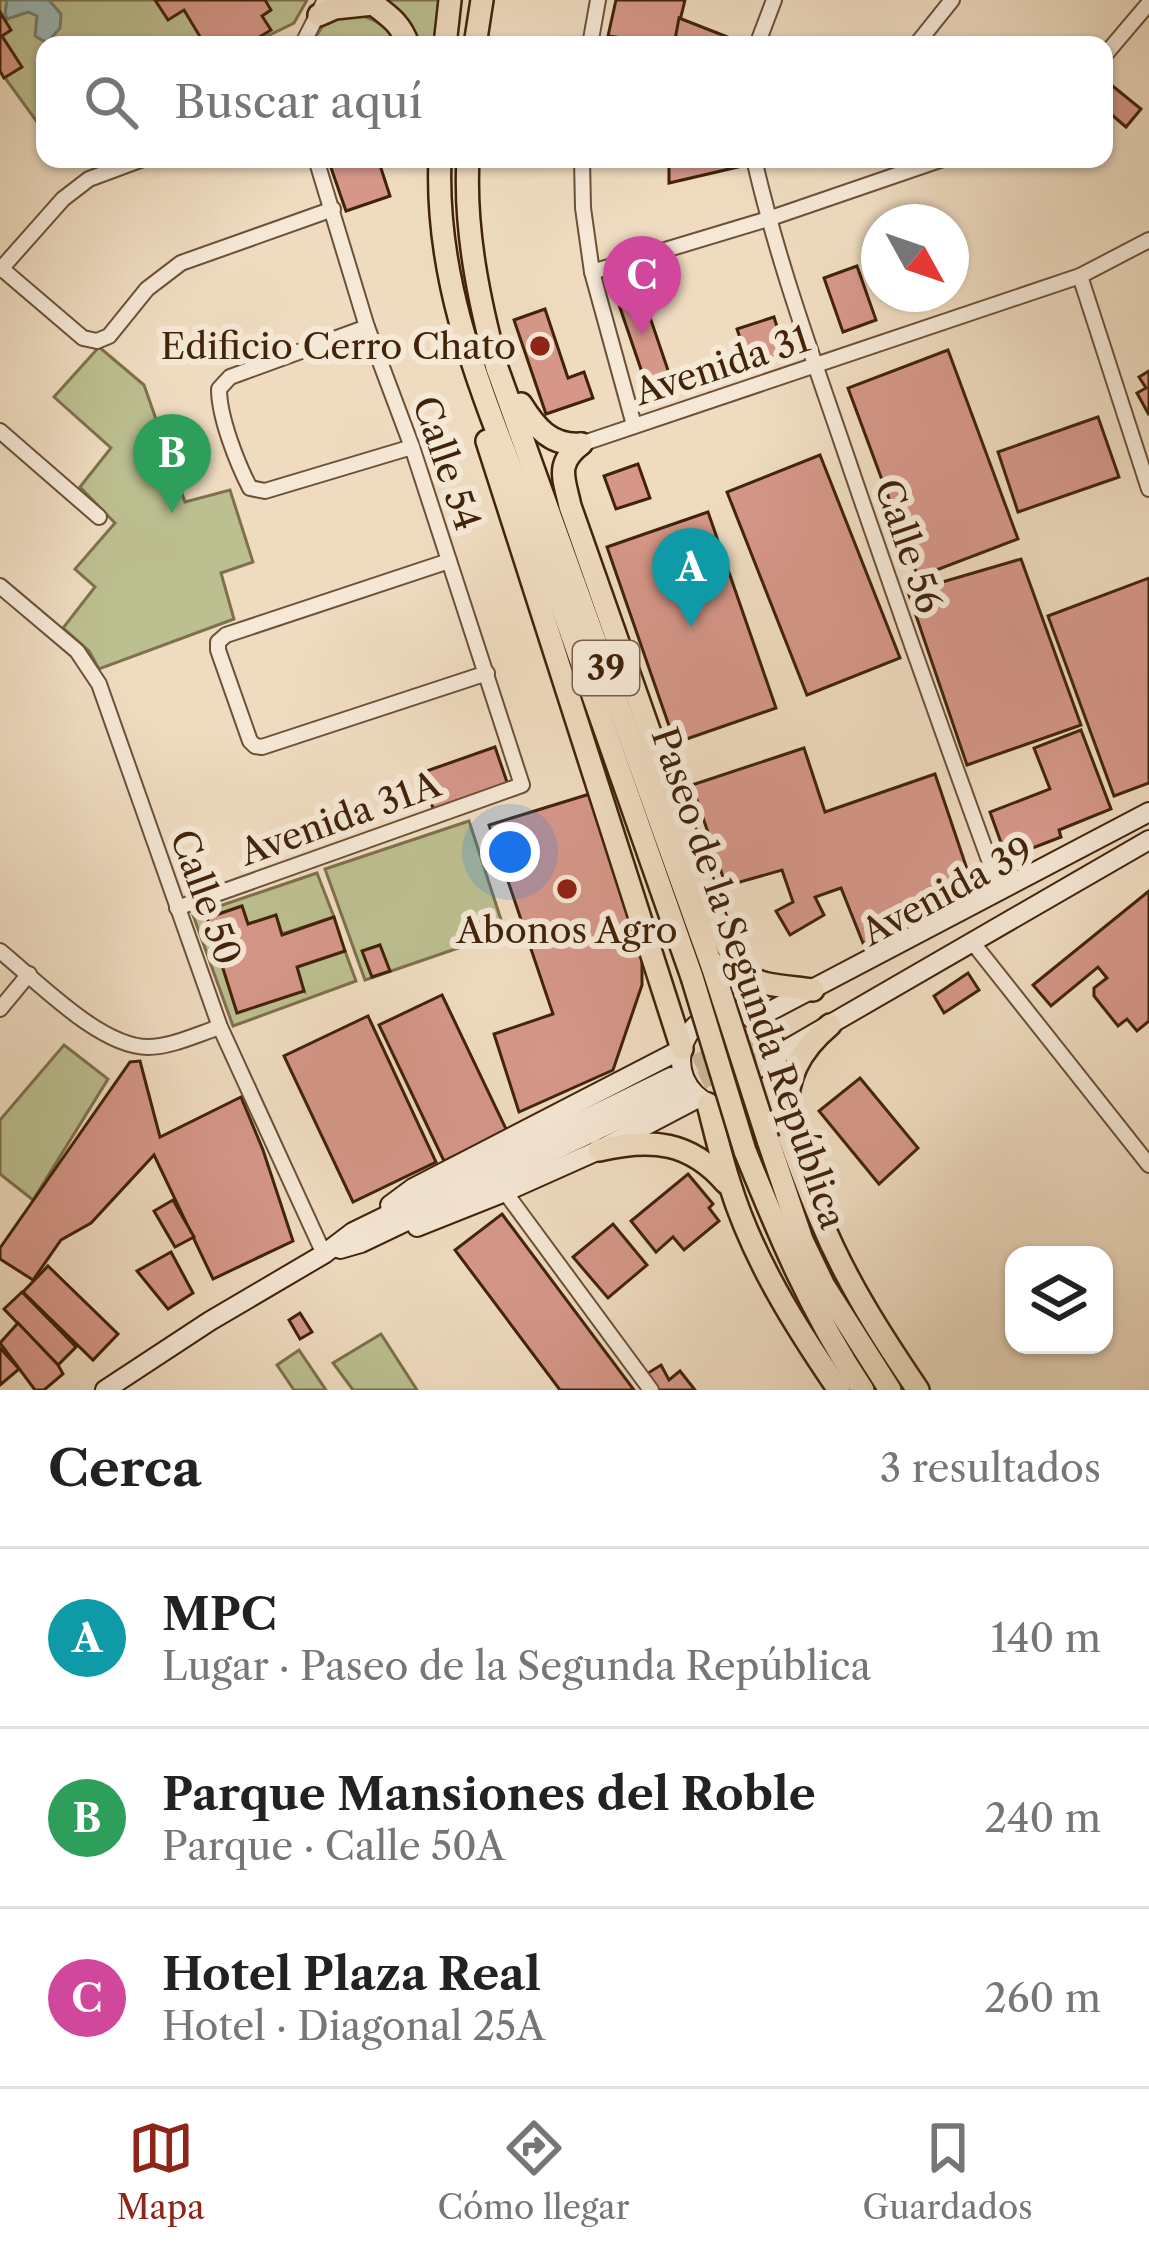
<!DOCTYPE html>
<html lang="es">
<head>
<meta charset="utf-8">
<style>
  :root { --surface:#fff; --page:#f2f2f2; --text:#222; --muted:#767676; --line:#e0e0e0; --accent:#8f2418 }
  body { margin:0; font-family:"Libre Caslon Text",serif; background:var(--page); color:var(--text) }
  .controls { position:absolute; right:36px; bottom:36px; display:grid; overflow:hidden; border-radius:24px; box-shadow:0 3px 9px #0004 }
  .controls button { width:108px; height:108px; display:grid; place-items:center; padding:0; border:0; border-bottom:3px solid var(--line); background:var(--surface); color:var(--text); font:60px sans-serif }
  .compass { position:absolute; left:861px; top:204px; width:108px; height:108px; border-radius:50%; background:var(--surface); box-shadow:0 3px 9px #0004; rotate:130deg }
  .you { position:absolute; left:510px; top:852px; width:42px; height:42px; margin:-30px; border:9px solid #fff; border-radius:50%; background:#1a73e8; box-shadow:0 0 0 18px #1a73e833 }
  .badge { display:grid; place-items:center; width:78px; height:78px; border-radius:50%; background:var(--accent); color:#fff; font-size:39px; font-weight:700 }
  .pin { position:absolute; translate:-50% -99px; filter:drop-shadow(0 3px 6px #0008) }
  .pin::after { content:''; position:absolute; top:63px; width:42px; height:36px; background:inherit; clip-path:polygon(0 0,100% 0,50% 100%) }
  .list { margin:0; padding:0; list-style:none }
  h2 { display:flex; justify-content:space-between; align-items:center; height:156px; margin:0; padding:0 48px; font-size:51px }
  h2 small { font-size:39px; font-weight:400; color:var(--muted) }
  .list li { display:grid; grid-template-columns:78px 1fr auto; gap:36px; align-items:center; box-sizing:border-box; height:180px; padding:0 48px; border-top:3px solid var(--line) }
  .list b { display:block; font-size:45px; white-space:nowrap }
  .list p { margin:0; font-size:39px; white-space:nowrap; color:var(--muted) }
  .list em { font-size:39px; font-style:normal; color:var(--muted) }
  .icon { flex:none; width:66px; height:66px; fill:none; stroke:currentColor; stroke-width:2; stroke-linecap:round; stroke-linejoin:round }
  .map { position:relative; flex:none; width:1149px; height:1390px; overflow:hidden }
  .search { position:absolute; background:var(--surface); box-shadow:0 3px 9px #0004; left:36px; right:36px; top:36px; height:132px; display:flex; align-items:center; gap:30px; box-sizing:border-box; padding:0 42px; border-radius:24px; color:var(--muted); font-size:45px }
  .sheet { height:696px; background:var(--surface) }
  nav { display:flex; justify-content:space-around; align-items:center; box-sizing:border-box; height:168px; border-top:3px solid var(--line); background:var(--surface); font-size:33px; color:var(--muted) }
  nav a { display:grid; justify-items:center; gap:6px }
  nav .on { color:var(--accent) }
  .map>svg:first-child { display:block }
  .green { fill:#bcbf90; stroke:#7e714c; stroke-width:3 }
  .water { fill:#9bbab8; stroke:#777e72; stroke-width:3 }
  .building { fill:#d69789; stroke:#412309; stroke-width:3 }
  .lines { fill:none; stroke-linecap:round; stroke-linejoin:round }
  .secondary-tunnel { stroke:#ccb79b; stroke-width:18; stroke-dasharray:18 9; stroke-linecap:butt }
  .minor-casing { stroke:#6c5137; stroke-width:18 }
  .secondary-casing { stroke:#412309; stroke-width:22 }
  .trunk-casing { stroke:#412309; stroke-width:26 }
  .minor { stroke:#f5e8d6; stroke-width:14 }
  .secondary { stroke:#f5e8d6; stroke-width:18 }
  .trunk { stroke:#efdcc0; stroke-width:21 }
  .trunk-bridge-casing { stroke:#412309; stroke-width:26; stroke-linecap:butt }
  .trunk-bridge { stroke:#efdcc0; stroke-width:21 }
  .poi-dot { fill:#8f2418; stroke:#f5e8d6; stroke-width:4.5 }
  .labels { text-anchor:middle; dominant-baseline:central; stroke-width:12; stroke-linejoin:round; paint-order:stroke }
  .shield { fill:#f5e8d6; stroke:#775e46; stroke-width:3 }
  .shield-label { font-size:33px; font-weight:bold; fill:#412309 }
  .poi-label { font-size:36px; fill:#412309; stroke:#f5e8d6; text-anchor:end }
  .street-label { font-size:36px; fill:#412309; stroke:#f5e8d6 }
</style>
</head>
<body>
<div class="map">
<svg width="1149" height="1390" viewBox="0 0 1149 1390">
  <rect width="100%" height="100%" fill="#efdcc0"/>
  <filter id="stains"><feTurbulence type="fractalNoise" baseFrequency=".00167" numOctaves="4"/><feColorMatrix values="0 0 0 0 .2 0 0 0 0 .09 0 0 0 0 .02 0 0 0 .5 -.17"/></filter>
  <radialGradient id="worn" r=".72"><stop offset=".6" stop-color="#630" stop-opacity="0"/><stop offset="1" stop-color="#630" stop-opacity=".3"/></radialGradient>
  <!-- green -->
  <g class="green">
    <polygon points="0,0 307,0 294,23 249,45 45,45 45,133 0,71"/>
    <polygon points="379,0 444,0 438,45 415,45"/>
    <path d="M 341,13 C 367,14 385,22 399,45 L 311,45 L 325,22 Z"/>
    <polygon points="99,347 144,385 185,502 230,490 253,562 221,573 234,619 99,669 89,651 63,628 95,587 75,569 115,523 80,487 111,448 54,397"/>
    <polygon points="469,821 505,932 365,980 325,869"/>
    <polygon points="317,873 334,917 282,934 276,916 248,924 242,906 207,918 304,991 297,967 345,951 356,981 233,1026 193,915"/>
    <polygon points="64,1045 108,1079 33,1200 0,1174 0,1120"/>
    <polygon points="381,1334 417,1390 353,1390 333,1363"/>
    <polygon points="299,1350 326,1390 294,1390 277,1365"/>
  </g>
  <!-- water -->
  <polygon class="water" points="7,0 49,0 61,14 60,28 47,43 35,36 37,16 28,12 7,19 5,13"/>
  <!-- building -->
  <g class="building">
    <polygon points="155,0 265,0 271,10 262,16 271,30 246,45 205,45 184,10 168,20"/>
    <polygon points="616,0 685,0 674,45 608,36"/>
    <polygon points="0,12 11,30 2,36 22,67 4,78 0,71"/>
    <polygon points="679,18 748,45 674,45"/>
    <polygon points="1104,79 1141,109 1126,127 1104,108"/>
    <polygon points="337,159 378,159 390,196 346,211 329,162"/>
    <polygon points="669,159 738,159 738,167 669,183"/>
    <polygon points="857,266 876,320 843,332 824,278"/>
    <polygon points="639,285 670,376 646,384 615,293"/>
    <polygon points="545,309 568,378 584,372 593,398 546,414 514,320"/>
    <polygon points="774,317 785,353 749,365 737,329"/>
    <polygon points="948,350 1018,539 918,577 848,388"/>
    <polygon points="1149,371 1149,415 1137,393 1146,388 1139,377"/>
    <polygon points="1098,417 1119,477 1018,512 998,452"/>
    <polygon points="820,455 900,658 807,695 727,492"/>
    <polygon points="638,464 650,498 616,509 604,476"/>
    <polygon points="708,512 776,708 675,743 607,547"/>
    <polygon points="1021,559 1081,725 967,765 908,592"/>
    <polygon points="1149,578 1149,783 1114,796 1048,616"/>
    <polygon points="1081,730 1111,809 1059,830 1061,837 1030,849 1027,839 1003,848 990,812 1050,789 1034,748"/>
    <polygon points="495,747 508,785 434,811 421,773"/>
    <polygon points="804,748 825,812 935,774 967,869 964,884 950,898 910,914 905,926 894,935 863,943 841,888 815,897 824,915 790,935 776,911 793,902 782,870 726,886 692,785"/>
    <polygon points="593,793 642,954 642,985 613,1070 519,1112 494,1034 553,1014 489,825"/>
    <polygon points="1149,891 1149,1021 1137,1031 1127,1019 1118,1026 1094,996 1094,988 1107,978 1098,967 1051,1006 1033,985"/>
    <polygon points="242,906 248,924 276,915 282,935 334,917 345,951 297,967 304,991 237,1013 207,918"/>
    <polygon points="380,945 390,971 372,977 362,951"/>
    <polygon points="968,973 979,990 944,1013 934,996"/>
    <polygon points="442,995 507,1131 444,1161 379,1025"/>
    <polygon points="368,1016 436,1162 353,1202 284,1056"/>
    <polygon points="140,1061 160,1137 241,1097 263,1150 293,1241 213,1279 154,1155 91,1223 61,1240 33,1280 0,1259 0,1248 130,1062"/>
    <polygon points="860,1078 918,1148 879,1184 819,1111"/>
    <polygon points="688,1174 713,1204 709,1208 719,1221 684,1250 673,1237 656,1252 631,1221"/>
    <polygon points="173,1200 194,1237 175,1247 154,1211"/>
    <polygon points="502,1214 634,1390 560,1390 455,1250"/>
    <polygon points="613,1224 647,1265 608,1298 573,1257"/>
    <polygon points="171,1252 193,1293 168,1309 137,1271"/>
    <polygon points="48,1266 118,1334 93,1360 23,1292"/>
    <polygon points="22,1292 76,1347 58,1365 4,1309"/>
    <polygon points="300,1313 312,1332 300,1339 289,1320"/>
    <polygon points="18,1323 58,1365 63,1374 44,1390 35,1390 0,1343"/>
    <polygon points="0,1348 19,1369 0,1385"/>
    <polygon points="661,1365 669,1380 680,1371 695,1390 658,1390 645,1375"/>
  </g>
  <g class="lines">
    <!-- secondary-tunnel -->
    <g class="secondary-tunnel">
      <polyline points="671,1077 777,1021"/>
      <polyline points="677,1092 732,1066 785,1036"/>
    </g>
    <defs>
      <g id="minor">
        <polyline points="302,45 325,0"/>
        <polyline points="590,45 598,0"/>
        <polyline points="757,45 774,0"/>
        <polyline points="916,45 952,0"/>
        <polyline points="1104,56 1149,3"/>
        <polyline points="582,159 583,208 592,272 634,425"/>
        <path d="M 754,159 C 776,255 809,347 841,440 C 892,590 945,740 1000,890"/>
        <polyline points="1,268 83,338 97,341 109,336 147,289 181,263 333,209"/>
        <polyline points="0,270 63,199 89,179 143,159"/>
        <polyline points="592,272 768,219 943,159"/>
        <polyline points="1080,276 1149,489"/>
        <path d="M 367,327 L 230,377 L 219,389 C 219,417 237,463 250,488 L 265,491 L 412,447"/>
        <polyline points="0,431 99,517"/>
        <polyline points="581,444 1080,276 1149,240"/>
        <polyline points="449,561 226,635 218,642 218,650 250,741 255,746 262,747 487,673"/>
        <polyline points="0,586 77,651 99,684 220,1027 324,1254"/>
        <polyline points="177,908 522,785 412,447 367,327 316,159"/>
        <polyline points="973,943 1149,1165"/>
        <path d="M 0,951 C 37,981 100,1047 148,1047 C 171,1047 198,1034 220,1027"/>
        <polyline points="0,1009 29,974"/>
        <polyline points="505,1192 651,1390"/>
      </g>
      <g id="secondary">
        <circle cx="729" cy="1060" r="48"/>
        <polyline points="755,1019 1149,812"/>
        <polyline points="777,1055 1149,840"/>
        <polyline points="390,1205 413,1188 682,1049"/>
        <polyline points="417,1227 505,1192 599,1150 698,1098"/>
        <polyline points="340,1249 361,1243 677,1092"/>
        <polyline points="105,1390 210,1321 324,1254 353,1232 671,1077"/>
      </g>
      <g id="trunk">
        <path d="M 368,0 C 386,14 401,22 408,45"/>
        <polyline points="319,15 335,8 373,4"/>
        <polyline points="445,45 450,0"/>
        <polyline points="475,45 482,0"/>
        <path d="M 440,159 C 434,299 494,417 540,545 C 592,689 642,833 692,977"/>
        <path d="M 468,159 C 464,229 479,301 497,368 L 713,969"/>
        <path d="M 521,404 C 536,428 551,446 581,444"/>
        <polyline points="487,441 682,1049"/>
        <path d="M 581,444 C 555,464 564,478 570,506 L 718,926 C 745,988 749,982 813,990"/>
        <polyline points="728,961 742,1014"/>
        <path d="M 770,1086 C 787,1130 802,1175 820,1218 C 846,1281 880,1334 918,1390"/>
        <path d="M 708,1104 C 715,1131 721,1158 730,1185 C 753,1259 795,1326 839,1390"/>
        <path d="M 787,1119 C 785,1079 799,1051 830,1025"/>
        <polyline points="768,1140 802,1240 824,1286 890,1390"/>
        <path d="M 599,1150 C 651,1138 690,1141 726,1183"/>
        <path d="M 745,1151 C 780,1237 811,1312 863,1390"/>
      </g>
    </defs>
    <!-- minor casing -->
    <use href="#minor" class="minor-casing"/>
    <!-- secondary casing -->
    <use href="#secondary" class="secondary-casing"/>
    <!-- trunk casing -->
    <use href="#trunk" class="trunk-casing"/>
    <!-- minor -->
    <use href="#minor" class="minor"/>
    <!-- secondary -->
    <use href="#secondary" class="secondary"/>
    <!-- trunk -->
    <use href="#trunk" class="trunk"/>
    <defs>
      <g id="trunk-bridge">
        <polyline points="713,969 768,1140"/>
        <polyline points="692,977 745,1151"/>
      </g>
    </defs>
    <!-- trunk-bridge casing -->
    <use href="#trunk-bridge" class="trunk-bridge-casing"/>
    <!-- trunk-bridge -->
    <use href="#trunk-bridge" class="trunk-bridge"/>
  </g>
  <!-- markers -->
  <g class="poi-dot">
    <circle cx="540" cy="346" r="12"/>
    <circle cx="567" cy="889" r="12"/>
  </g>
  <g class="labels">
    <!-- shield labels -->
    <rect class="shield" x="573" y="641" width="66" height="54" rx="9"/>
    <g class="shield-label">
      <text x="606" y="668">39</text>
    </g>
    <!-- poi labels -->
    <g class="poi-label">
      <text x="516" y="346">Edificio Cerro Chato</text>
      <text x="567" y="930" text-anchor="middle">Abonos Agro</text>
    </g>
    <!-- street labels -->
    <g class="street-label">
      <text transform="translate(722 365) rotate(-18)">Avenida 31</text>
      <text transform="translate(447 463) rotate(71)">Calle 54</text>
      <text transform="translate(909 546) rotate(71)">Calle 56</text>
      <text transform="translate(340 818) rotate(-20)">Avenida 31A</text>
      <text transform="translate(947 891) rotate(-28)">Avenida 39</text>
      <text transform="translate(206 897) rotate(70)">Calle 50</text>
      <text transform="translate(749 978) rotate(71)">Paseo de la Segunda República</text>
    </g>
  </g>
  <rect width="100%" height="100%" filter="url(#stains)"/>
  <rect width="100%" height="100%" fill="url(#worn)"/>
</svg>
<div class="controls">
<button><svg class="icon" aria-label="layers" viewBox="0 0 24 24"><path d="M12 4l9 5-9 5-9-5zM3 14l9 5 9-5"/></svg></button>
</div>
<svg class="compass" viewBox="-18 -18 36 36"><path d="M0-13l5 13h-10z" fill="#e53935"/><path d="M0 13l5-13h-10z" fill="#767676"/></svg>
<div class="you"></div>
<div class="pin badge" style="left:691px;top:627px;background:#0f9aa8">A</div>
<div class="pin badge" style="left:172px;top:513px;background:#2e9e5b">B</div>
<div class="pin badge" style="left:642px;top:335px;background:#d1479c">C</div>
<div class="search"><svg class="icon" aria-label="search" viewBox="0 0 24 24"><circle cx="10" cy="10" r="6"/><path d="M15 15l6 6"/></svg>Buscar aquí</div>
</div>
<section class="sheet">
<h2>Cerca<small>3 resultados</small></h2>
<ul class="list">
<li><span class="badge" style="background:#0f9aa8">A</span><div><b>MPC</b><p>Lugar · Paseo de la Segunda República</p></div><em>140 m</em></li>
<li><span class="badge" style="background:#2e9e5b">B</span><div><b>Parque Mansiones del Roble</b><p>Parque · Calle 50A</p></div><em>240 m</em></li>
<li><span class="badge" style="background:#d1479c">C</span><div><b>Hotel Plaza Real</b><p>Hotel · Diagonal 25A</p></div><em>260 m</em></li>
</ul>
</section>
<nav>
<a class="on"><svg class="icon" aria-label="map" viewBox="0 0 24 24"><path d="M3 6l6-2 6 2 6-2v14l-6 2-6-2-6 2zM9 4v14M15 6v14"/></svg>Mapa</a>
<a><svg class="icon" aria-label="directions" viewBox="0 0 24 24"><path d="M12 3l9 9-9 9-9-9zM9 14v-3h6M13 9l2 2-2 2"/></svg>Cómo llegar</a>
<a><svg class="icon" aria-label="saved" viewBox="0 0 24 24"><path d="M7 4h10v16l-5-4-5 4z"/></svg>Guardados</a>
</nav>
</body>
</html>
